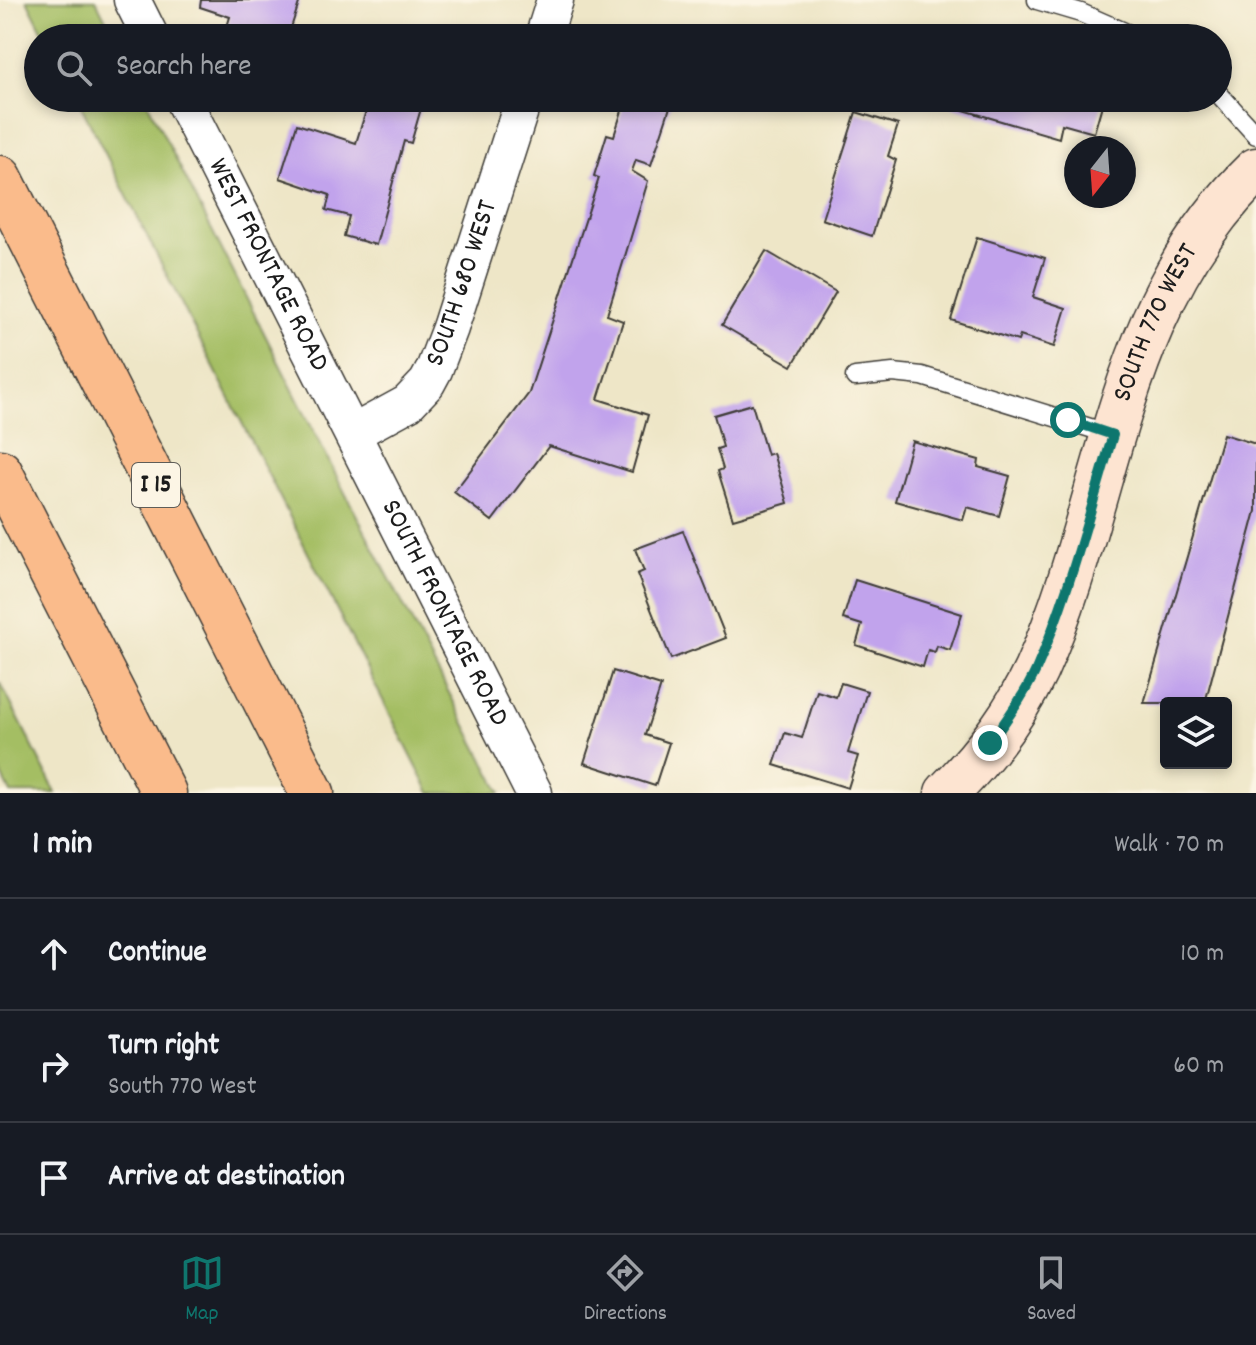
<!DOCTYPE html>
<html lang="en">
<head>
<meta charset="utf-8">
<style>
  :root { --surface:#171b24; --page:#242831; --text:#f1f3f6; --muted:#9ea1a6; --line:#363941; --accent:#0f766e }
  body { margin:0; font-family:Dekko,sans-serif; background:var(--page); color:var(--text) }
  .controls { position:absolute; right:24px; bottom:24px; display:grid; overflow:hidden; border-radius:8px; box-shadow:0 4px 12px #0003 }
  .controls button { width:72px; height:72px; display:grid; place-items:center; padding:0; border:0; border-bottom:2px solid var(--line); background:var(--surface); color:var(--text); font:40px sans-serif }
  .compass { position:absolute; left:1064px; top:136px; width:72px; height:72px; border-radius:50%; background:var(--surface); box-shadow:0 4px 12px #0003; rotate:197deg }
  .stop { position:absolute; width:24px; height:24px; margin:-18px; border:6px solid #0f766e; border-radius:50%; background:#fff }
  .stop.end { background:#0f766e; border-color:#fff; box-shadow:0 2px 8px #0008 }
  .list { margin:0; padding:0; list-style:none }
  h2 { display:flex; justify-content:space-between; align-items:center; height:104px; margin:0; padding:0 32px; font-size:34px }
  h2 small { font-size:26px; font-weight:400; color:var(--muted) }
  .list li { display:grid; grid-template-columns:52px 1fr auto; gap:24px; align-items:center; box-sizing:border-box; height:112px; padding:0 32px; border-top:2px solid var(--line) }
  .list b { display:block; font-size:30px; white-space:nowrap }
  .list p { margin:0; font-size:26px; white-space:nowrap; color:var(--muted) }
  .list em { font-size:26px; font-style:normal; color:var(--muted) }
  .icon { flex:none; width:44px; height:44px; fill:none; stroke:currentColor; stroke-width:2; stroke-linecap:round; stroke-linejoin:round }
  .map { position:relative; flex:none; width:1256px; height:793px; overflow:hidden }
  .search { position:absolute; background:var(--surface); box-shadow:0 4px 12px #0003; left:24px; right:24px; top:24px; height:88px; display:flex; align-items:center; gap:20px; box-sizing:border-box; padding:0 28px; border-radius:44px; color:var(--muted); font-size:30px }
  .sheet { height:440px; background:var(--surface) }
  nav { display:flex; justify-content:space-around; align-items:center; box-sizing:border-box; height:112px; border-top:2px solid var(--line); background:var(--surface); font-size:22px; color:var(--muted) }
  nav a { display:grid; justify-items:center; gap:4px }
  nav .on { color:var(--accent) }
  .map>svg:first-child { display:block }
  .green { fill:#a4be64; stroke:#606d40; stroke-width:2 }
  .building { fill:#c1a3ec }
  .lines { fill:none; stroke-linecap:round; stroke-linejoin:round }
  .lane-casing { stroke:#3c3a36; stroke-width:21 }
  .street-casing { stroke:#3c3a36; stroke-width:39 }
  .secondary-casing { stroke:#3c3a36; stroke-width:47 }
  .highway-casing { stroke:#3c3a36; stroke-width:47 }
  .lane { stroke:#fff; stroke-width:18 }
  .street { stroke:#fff; stroke-width:36 }
  .secondary { stroke:#fde4d1; stroke-width:44 }
  .highway { stroke:#fabb8b; stroke-width:44 }
  .route { stroke:#0f766e; stroke-width:10 }
  .labels { text-anchor:middle; dominant-baseline:central; stroke-width:6; stroke-linejoin:round; paint-order:stroke }
  .shield { fill:#fcf5e5; stroke:#5f5d58; stroke-width:2 }
  .shield-label { font-size:26px; font-weight:bold; fill:#1c1c1c }
  .street-label { font-size:28px; fill:#1c1c1c; stroke:#fcf5e5 }
</style>
</head>
<body>
<div class="map">
<svg width="1256" height="793" viewBox="0 0 1256 793">
  <rect width="100%" height="100%" fill="#fcf5e5"/>
  <filter id="ink" filterUnits="userSpaceOnUse"><feTurbulence type="fractalNoise" baseFrequency=".0125" numOctaves="2"/><feDisplacementMap in="SourceGraphic" scale="16" xChannelSelector="R" yChannelSelector="G"/><feConvolveMatrix kernelMatrix="1 2 1 2 8 2 1 2 1" color-interpolation-filters="sRGB"/></filter>
  <filter id="wash" filterUnits="userSpaceOnUse"><feTurbulence type="fractalNoise" baseFrequency=".006" numOctaves="4" result="noise"/><feDisplacementMap in="SourceGraphic" scale="32" xChannelSelector="R" yChannelSelector="G"/><feGaussianBlur stdDeviation="1.8" result="paint"/><feColorMatrix in="noise" values="0 0 0 0 0 0 0 0 0 0 0 0 0 0 0 0 0 1.4 0 .05"/><feComposite in="paint" operator="in"/></filter>
  <g filter="url(#wash)">
    <rect width="100%" height="100%" fill="#eee6c7"/>
    <!-- green -->
    <g class="green">
      <polygon points="27,0 96,0 115,38 46,38"/>
      <polygon points="77,98 145,98 344,491 501,793 430,793"/>
      <polygon points="0,682 56,793 11,793 0,771"/>
    </g>
    <g id="blocks">
      <!-- building -->
      <g class="building">
        <polygon points="201,0 300,0 289,34 267,28 264,38 240,38 225,33 230,17 200,7"/>
        <polygon points="370,98 424,98 411,143 404,141 376,245 344,236 349,216 326,210 330,195 280,178 297,124 356,143"/>
        <polygon points="626,98 673,98 651,165 636,160 632,171 648,181 607,315 623,321 598,399 648,415 632,472 549,446 492,521 454,492 529,393 599,178 594,176 607,134 614,136"/>
        <polygon points="951,98 1104,98 1094,133 1062,124 1059,138 950,106"/>
        <polygon points="856,112 898,125 888,156 896,160 872,236 822,219"/>
        <polygon points="977,237 1045,258 1033,297 1066,308 1054,347 1020,336 1018,341 951,320"/>
        <polygon points="766,251 836,292 792,366 722,325"/>
        <polygon points="752,404 767,455 773,453 788,503 733,519 718,471 723,469 717,449 723,447 714,415"/>
        <polygon points="1223,434 1256,444 1256,511 1205,703 1144,703"/>
        <polygon points="912,441 979,460 978,467 1010,476 999,516 967,507 963,520 895,501"/>
        <polygon points="683,531 726,638 671,659 637,574 644,571 635,549"/>
        <polygon points="855,580 962,614 950,650 937,646 935,652 928,650 923,667 856,645 862,625 843,619"/>
        <polygon points="613,671 661,686 645,735 669,743 655,786 584,763"/>
        <polygon points="841,683 867,691 848,753 858,756 848,788 774,765 785,733 802,738 817,691 836,697"/>
      </g>
    </g>
  </g>
  <g filter="url(#ink)">
    <use href="#blocks" fill-opacity="0" stroke="#3c3a36" stroke-width="2"/>
    <g class="lines">
      <defs>
        <g id="lane">
          <polyline points="1037,0 1081,13 1138,38"/>
          <polyline points="1218,93 1256,135"/>
          <polyline points="855,377 893,373 922,376 1113,435"/>
        </g>
        <g id="street">
          <polyline points="132,0 151,38"/>
          <polyline points="543,38 555,0"/>
          <path id="s1" d="M 182,98 L 534,793"/>
          <path id="s2" d="M 353,433 L 408,403 L 427,383 L 434,370 L 450,328 L 524,98"/>
        </g>
        <g id="secondary">
          <path id="s3" d="M 947,793 C 982,758 1015,715 1036,670 C 1112,500 1114,307 1256,170"/>
        </g>
        <g id="highway">
          <polyline points="0,178 312,793"/>
          <polyline points="0,472 164,793"/>
        </g>
      </defs>
      <!-- lane casing -->
      <use href="#lane" class="lane-casing"/>
      <!-- street casing -->
      <use href="#street" class="street-casing"/>
      <!-- secondary casing -->
      <use href="#secondary" class="secondary-casing"/>
      <!-- highway casing -->
      <use href="#highway" class="highway-casing"/>
      <!-- lane -->
      <use href="#lane" class="lane"/>
      <!-- street -->
      <use href="#street" class="street"/>
      <!-- secondary -->
      <use href="#secondary" class="secondary"/>
      <!-- highway -->
      <use href="#highway" class="highway"/>
    </g>
  </g>
  <g class="lines" filter="url(#ink)">
    <!-- route -->
    <path class="route" d="M 990,743 C 1006,720 1024,696 1036,670 C 1069,595 1089,513 1113,435 L 1068,420"/>
  </g>
  <g class="labels">
    <!-- shield labels -->
    <rect class="shield" x="132" y="463" width="48" height="44" rx="6"/>
    <g class="shield-label">
      <text x="156" y="485">I 15</text>
    </g>
    <!-- street labels -->
    <g class="street-label">
      <text stroke="none"><textPath href="#s1" startOffset="188">WEST FRONTAGE ROAD</textPath></text>
      <text stroke="none"><textPath href="#s2" startOffset="196">SOUTH 680 WEST</textPath></text>
      <text stroke="none"><textPath href="#s3" startOffset="520">SOUTH 770 WEST</textPath></text>
      <text stroke="none"><textPath href="#s1" startOffset="578">SOUTH FRONTAGE ROAD</textPath></text>
    </g>
  </g>
</svg>
<div class="controls">
<button><svg class="icon" aria-label="layers" viewBox="0 0 24 24"><path d="M12 4l9 5-9 5-9-5zM3 14l9 5 9-5"/></svg></button>
</div>
<svg class="compass" viewBox="-18 -18 36 36"><path d="M0-13l5 13h-10z" fill="#e53935"/><path d="M0 13l5-13h-10z" fill="#9ea1a6"/></svg>
<div class="stop" style="left:1068px;top:420px"></div>
<div class="stop end" style="left:990px;top:743px"></div>
<div class="search"><svg class="icon" aria-label="search" viewBox="0 0 24 24"><circle cx="10" cy="10" r="6"/><path d="M15 15l6 6"/></svg>Search here</div>
</div>
<section class="sheet">
<h2>1 min<small>Walk · 70 m</small></h2>
<ul class="list">
<li><svg class="icon" aria-label="ahead" viewBox="0 0 24 24"><path d="M12 20V5M6 11l6-6 6 6"/></svg><div><b>Continue</b></div><em>10 m</em></li>
<li><svg class="icon" aria-label="right" viewBox="0 0 24 24"><path d="M7 20v-9h11M14 6l5 5-5 5"/></svg><div><b>Turn right</b><p>South 770 West</p></div><em>60 m</em></li>
<li><svg class="icon" aria-label="arrive" viewBox="0 0 24 24"><path d="M6 21V4h12l-3 4 3 4H6"/></svg><div><b>Arrive at destination</b></div></li>
</ul>
</section>
<nav>
<a class="on"><svg class="icon" aria-label="map" viewBox="0 0 24 24"><path d="M3 6l6-2 6 2 6-2v14l-6 2-6-2-6 2zM9 4v14M15 6v14"/></svg>Map</a>
<a><svg class="icon" aria-label="directions" viewBox="0 0 24 24"><path d="M12 3l9 9-9 9-9-9zM9 14v-3h6M13 9l2 2-2 2"/></svg>Directions</a>
<a><svg class="icon" aria-label="saved" viewBox="0 0 24 24"><path d="M7 4h10v16l-5-4-5 4z"/></svg>Saved</a>
</nav>
</body>
</html>
